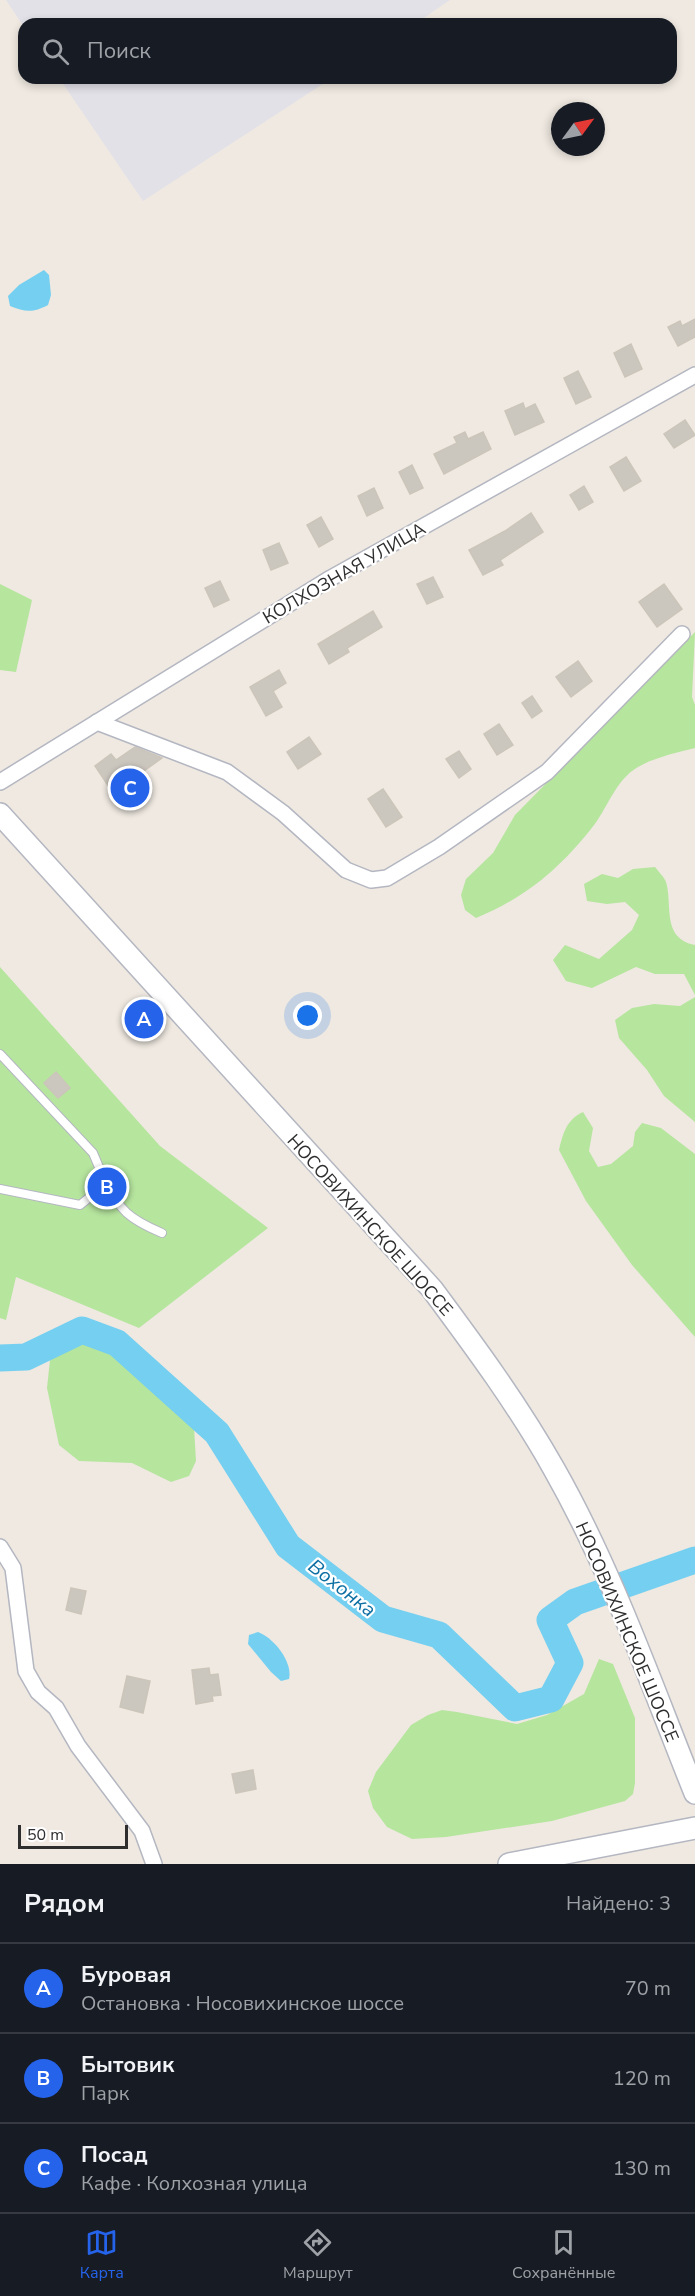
<!DOCTYPE html>
<html lang="ru">
<head>
<meta charset="utf-8">
<style>
  :root { --surface:#171b24; --page:#20242c; --text:#f1f3f6; --muted:#9ea1a6; --line:#363941; --accent:#2563eb }
  body { margin:0; font-family:"Nunito Sans",sans-serif; background:var(--page); color:var(--text) }
  .compass { position:absolute; left:551px; top:102px; width:54px; height:54px; border-radius:50%; background:var(--surface); box-shadow:0 3px 9px #0003; rotate:57deg }
  .scale { position:absolute; left:18px; bottom:15px; width:110px; box-sizing:border-box; padding-left:6px; border:3px solid #2e2e2e; border-top:0; font-size:16px; line-height:21px; white-space:nowrap; color:#2e2e2e; -webkit-text-stroke:4px #fff; paint-order:stroke }
  .you { position:absolute; left:308px; top:1016px; width:21px; height:21px; margin:-15px; border:4px solid #fff; border-radius:50%; background:#1a73e8; box-shadow:0 0 0 9px #1a73e833 }
  .badge { display:grid; place-items:center; width:39px; height:39px; border-radius:50%; background:var(--accent); color:#fff; font-size:20px; font-weight:700 }
  .pin { position:absolute; translate:-50% -50%; border:3px solid #fff; box-shadow:0 2px 6px #0006 }
  .list { margin:0; padding:0; list-style:none }
  h2 { display:flex; justify-content:space-between; align-items:center; height:78px; margin:0; padding:0 24px; font-size:26px }
  h2 small { font-size:20px; font-weight:400; color:var(--muted) }
  .list li { display:grid; grid-template-columns:39px 1fr auto; gap:18px; align-items:center; box-sizing:border-box; height:90px; padding:0 24px; border-top:2px solid var(--line) }
  .list b { display:block; font-size:22px; white-space:nowrap }
  .list p { margin:0; font-size:20px; white-space:nowrap; color:var(--muted) }
  .list em { font-size:20px; font-style:normal; color:var(--muted) }
  .icon { flex:none; width:33px; height:33px; fill:none; stroke:currentColor; stroke-width:2; stroke-linecap:round; stroke-linejoin:round }
  .map { position:relative; flex:none; width:695px; height:1864px; overflow:hidden }
  .search { position:absolute; background:var(--surface); box-shadow:0 3px 9px #0003; left:18px; right:18px; top:18px; height:66px; display:flex; align-items:center; gap:15px; box-sizing:border-box; padding:0 21px; border-radius:18px; color:var(--muted); font-size:22px }
  .sheet { height:348px; background:var(--surface) }
  nav { display:flex; justify-content:space-around; align-items:center; box-sizing:border-box; height:84px; border-top:2px solid var(--line); background:var(--surface); font-size:16px; color:var(--muted) }
  nav a { display:grid; justify-items:center; gap:3px }
  nav .on { color:var(--accent) }
  .map>svg:first-child { display:block }
  .industrial { fill:#e3e1e8 }
  .green { fill:#b6e59e }
  .water { fill:#75cff0 }
  .lines { fill:none; stroke-linecap:round; stroke-linejoin:round }
  .river { stroke:#75cff0; stroke-width:27 }
  .building { fill:#cbc7bf; stroke:#cbc5ba; stroke-width:1.5 }
  .lane-casing { stroke:#b4b7c1; stroke-width:10 }
  .street-casing { stroke:#b4b7c1; stroke-width:18 }
  .secondary-casing { stroke:#b4b7c1; stroke-width:24 }
  .lane { stroke:#fff; stroke-width:8 }
  .street { stroke:#fff; stroke-width:15 }
  .secondary { stroke:#fff; stroke-width:21 }
  .labels { text-anchor:middle; dominant-baseline:central; stroke-width:4.5; stroke-linejoin:round; paint-order:stroke }
  .street-label { font-size:18px; fill:#2e2e2e; stroke:#fff }
  .water-label { font-size:20px; font-style:italic; fill:#0d6fa3; stroke:#fff }
</style>
</head>
<body>
<div class="map">
<svg width="695" height="1864" viewBox="0 0 695 1864">
  <rect width="100%" height="100%" fill="#efe9e1"/>
  <!-- industrial -->
  <g class="industrial">
    <polygon points="6,0 450,0 415,24 24,24 24,27"/>
    <polygon points="59,78 332,78 143,201"/>
  </g>
  <!-- green -->
  <g class="green">
    <polygon points="0,584 32,600 16,672 0,670"/>
    <path d="M 695,632 L 692,697 L 695,705 L 695,748 C 678,752 653,758 638,767 C 615,780 607,810 591,829 C 557,871 526,897 476,918 L 465,910 L 461,895 L 466,879 L 493,853 L 515,815 Z"/>
    <path d="M 655,867 C 658,871 664,877 666,882 C 673,905 661,938 695,945 L 695,995 L 684,974 L 655,974 L 636,967 L 592,988 L 566,981 L 553,960 L 565,945 L 599,959 L 632,930 L 639,915 L 625,902 L 607,904 L 587,901 L 584,884 L 602,874 L 618,878 L 633,869 Z"/>
    <polygon points="0,967 160,1146 268,1228 139,1328 16,1277 6,1320 0,1318"/>
    <polygon points="695,997 695,1122 664,1096 647,1070 619,1038 615,1020 632,1008 654,1004 680,1006"/>
    <path d="M 583,1112 L 593,1128 L 589,1151 L 598,1167 L 611,1164 L 633,1146 L 635,1132 L 642,1123 L 661,1128 L 695,1154 L 695,1337 L 632,1265 L 586,1201 L 559,1150 C 563,1134 566,1120 583,1112 Z"/>
    <polygon points="86,1340 116,1355 194,1427 196,1461 189,1476 171,1482 132,1463 79,1461 59,1445 47,1388 50,1360 64,1349"/>
    <polygon points="599,1659 613,1664 635,1718 635,1783 633,1794 625,1801 552,1821 446,1837 412,1839 387,1827 373,1808 368,1791 376,1772 411,1725 428,1715 442,1710 457,1712 517,1724 547,1715 584,1694"/>
  </g>
  <!-- water -->
  <g class="water">
    <path d="M 44,270 L 49,275 L 51,295 L 48,305 C 33,313 25,312 10,306 L 8,296 L 19,285 Z"/>
    <path d="M 258,1632 C 274,1638 293,1662 289,1679 L 281,1681 L 271,1672 L 248,1644 L 249,1635 Z"/>
  </g>
  <g class="lines">
    <!-- river -->
    <polyline class="river" points="0,1358 26,1357 82,1330 117,1343 217,1433 288,1546 383,1619 439,1635 515,1708 551,1699 570,1663 550,1620 575,1602 695,1560"/>
  </g>
  <!-- building -->
  <g class="building">
    <polygon points="695,319 695,337 678,346 668,327 680,321 682,326"/>
    <polygon points="631,344 642,369 625,377 614,353"/>
    <polygon points="578,371 591,397 576,404 564,378"/>
    <polygon points="523,403 525,409 535,404 544,422 515,435 505,411"/>
    <polygon points="685,420 695,435 674,448 664,434"/>
    <polygon points="465,432 468,439 483,432 491,449 444,474 434,454 457,443 454,437"/>
    <polygon points="626,457 641,481 624,491 610,467"/>
    <polygon points="412,465 423,488 410,494 399,472"/>
    <polygon points="584,486 593,502 579,510 570,495"/>
    <polygon points="374,488 383,508 367,516 358,496"/>
    <polygon points="531,513 543,532 500,560 503,565 483,575 469,550 505,531"/>
    <polygon points="321,517 333,539 319,547 307,525"/>
    <polygon points="279,543 288,563 271,570 263,550"/>
    <polygon points="433,577 443,597 427,604 417,584"/>
    <polygon points="220,581 229,600 214,607 205,588"/>
    <polygon points="664,584 682,609 657,627 639,602"/>
    <polygon points="373,611 382,627 347,648 349,652 329,664 318,644"/>
    <polygon points="578,661 592,681 571,697 556,677"/>
    <polygon points="279,670 286,683 273,691 282,707 266,716 250,687"/>
    <polygon points="532,696 542,711 532,718 522,703"/>
    <polygon points="499,724 513,745 497,755 484,734"/>
    <polygon points="309,737 321,754 298,769 287,752"/>
    <polygon points="135,747 162,758 113,793 95,766 111,754 116,760"/>
    <polygon points="459,751 471,769 459,778 446,759"/>
    <polygon points="383,789 402,817 386,827 368,799"/>
    <polygon points="56,1072 70,1088 58,1098 44,1083"/>
    <polygon points="71,1588 86,1591 81,1614 66,1610"/>
    <polygon points="209,1668 210,1675 218,1674 221,1695 212,1696 213,1701 196,1704 192,1670"/>
    <polygon points="127,1676 150,1681 143,1713 120,1707"/>
    <polygon points="253,1770 256,1789 236,1793 232,1774"/>
  </g>
  <g class="lines">
    <defs>
      <g id="lane">
        <polyline points="0,1054 93,1153 104,1179 101,1188 80,1205 0,1189"/>
        <path d="M 104,1179 C 120,1211 129,1219 162,1233"/>
      </g>
      <g id="street">
        <polyline points="97,722 227,772 283,813 346,870 371,880 387,878 439,847 547,772 682,634"/>
        <polyline points="0,782 331,578 695,375"/>
        <polyline points="0,1547 13,1568 26,1671 38,1692 56,1708 78,1746 142,1831 154,1864"/>
      </g>
      <g id="secondary">
        <path d="M 0,814 L 432,1289 C 475,1347 518,1405 554,1469 C 612,1571 651,1684 695,1793"/>
        <polyline points="509,1864 695,1828"/>
      </g>
    </defs>
    <!-- lane casing -->
    <use href="#lane" class="lane-casing"/>
    <!-- street casing -->
    <use href="#street" class="street-casing"/>
    <!-- secondary casing -->
    <use href="#secondary" class="secondary-casing"/>
    <!-- lane -->
    <use href="#lane" class="lane"/>
    <!-- street -->
    <use href="#street" class="street"/>
    <!-- secondary -->
    <use href="#secondary" class="secondary"/>
  </g>
  <g class="labels">
    <!-- street labels -->
    <g class="street-label">
      <text transform="translate(344 573) rotate(-30)">КОЛХОЗНАЯ УЛИЦА</text>
      <text transform="translate(370 1225) rotate(48)">НОСОВИХИНСКОЕ ШОССЕ</text>
      <text transform="translate(627 1632) rotate(67)">НОСОВИХИНСКОЕ ШОССЕ</text>
    </g>
    <!-- water labels -->
    <g class="water-label">
      <text transform="translate(342 1588) rotate(38)">Вохонка</text>
    </g>
  </g>
</svg>
<svg class="compass" viewBox="-18 -18 36 36"><path d="M0-13l5 13h-10z" fill="#e53935"/><path d="M0 13l5-13h-10z" fill="#9ea1a6"/></svg>
<div class="scale">50 m</div>
<div class="you"></div>
<div class="pin badge" style="left:144px;top:1019px">A</div>
<div class="pin badge" style="left:107px;top:1187px">B</div>
<div class="pin badge" style="left:130px;top:788px">C</div>
<div class="search"><svg class="icon" aria-label="search" viewBox="0 0 24 24"><circle cx="10" cy="10" r="6"/><path d="M15 15l6 6"/></svg>Поиск</div>
</div>
<section class="sheet">
<h2>Рядом<small>Найдено: 3</small></h2>
<ul class="list">
<li><span class="badge">A</span><div><b>Буровая</b><p>Остановка · Носовихинское шоссе</p></div><em>70 m</em></li>
<li><span class="badge">B</span><div><b>Бытовик</b><p>Парк</p></div><em>120 m</em></li>
<li><span class="badge">C</span><div><b>Посад</b><p>Кафе · Колхозная улица</p></div><em>130 m</em></li>
</ul>
</section>
<nav>
<a class="on"><svg class="icon" aria-label="map" viewBox="0 0 24 24"><path d="M3 6l6-2 6 2 6-2v14l-6 2-6-2-6 2zM9 4v14M15 6v14"/></svg>Карта</a>
<a><svg class="icon" aria-label="directions" viewBox="0 0 24 24"><path d="M12 3l9 9-9 9-9-9zM9 14v-3h6M13 9l2 2-2 2"/></svg>Маршрут</a>
<a><svg class="icon" aria-label="saved" viewBox="0 0 24 24"><path d="M7 4h10v16l-5-4-5 4z"/></svg>Сохранённые</a>
</nav>
</body>
</html>
